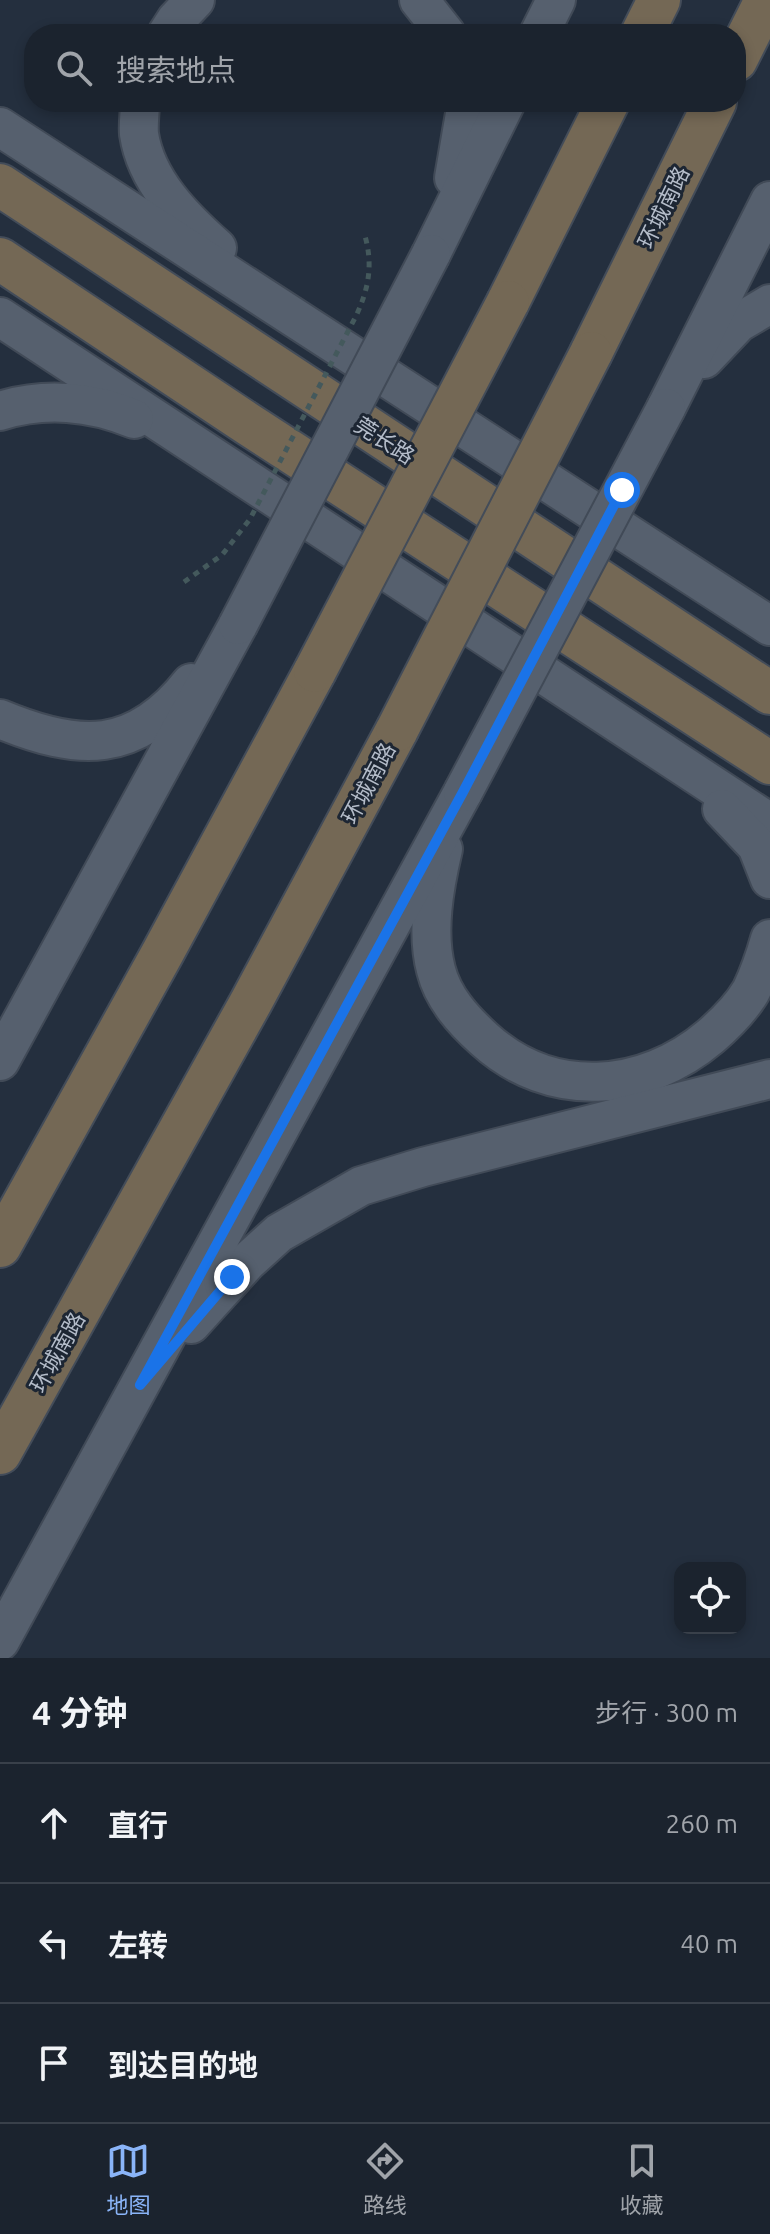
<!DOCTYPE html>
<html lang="zh">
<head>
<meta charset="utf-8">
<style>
  :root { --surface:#1b232e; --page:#242b36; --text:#f1f3f6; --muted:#a0a4aa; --line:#39404a; --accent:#8ab4f8 }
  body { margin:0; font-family:Ubuntu,"Noto Sans SC",sans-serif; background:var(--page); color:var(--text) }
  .controls { position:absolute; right:24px; bottom:24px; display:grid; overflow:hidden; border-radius:16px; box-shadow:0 4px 12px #0003 }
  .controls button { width:72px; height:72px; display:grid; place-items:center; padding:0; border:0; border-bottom:2px solid var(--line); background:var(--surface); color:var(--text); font:40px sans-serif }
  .stop { position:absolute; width:24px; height:24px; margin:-18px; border:6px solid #1a73e8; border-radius:50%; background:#fff }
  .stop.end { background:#1a73e8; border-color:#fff; box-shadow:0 2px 8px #0008 }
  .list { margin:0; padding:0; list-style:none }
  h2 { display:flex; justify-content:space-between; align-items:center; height:104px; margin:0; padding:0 32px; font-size:34px }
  h2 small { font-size:26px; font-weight:400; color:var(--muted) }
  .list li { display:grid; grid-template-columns:52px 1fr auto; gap:24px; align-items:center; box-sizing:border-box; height:120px; padding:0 32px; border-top:2px solid var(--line) }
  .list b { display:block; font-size:30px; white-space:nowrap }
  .list em { font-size:26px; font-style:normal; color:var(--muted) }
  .icon { flex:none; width:44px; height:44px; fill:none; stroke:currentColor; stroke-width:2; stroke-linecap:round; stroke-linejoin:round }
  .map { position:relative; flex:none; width:770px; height:1658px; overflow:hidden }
  .search { position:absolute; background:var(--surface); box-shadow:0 4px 12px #0003; left:24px; right:24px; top:24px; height:88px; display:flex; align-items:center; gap:20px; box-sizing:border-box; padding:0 28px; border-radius:32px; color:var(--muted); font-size:30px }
  .sheet { height:464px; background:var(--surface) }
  nav { display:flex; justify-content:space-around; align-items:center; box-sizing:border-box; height:112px; border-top:2px solid var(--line); background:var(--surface); font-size:22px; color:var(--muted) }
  nav a { display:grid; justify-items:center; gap:4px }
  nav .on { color:var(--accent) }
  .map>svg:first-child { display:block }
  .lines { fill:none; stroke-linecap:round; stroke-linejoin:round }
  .primary-casing { stroke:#414a57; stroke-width:42 }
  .highway-casing { stroke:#434c59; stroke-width:46 }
  .primary { stroke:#56606e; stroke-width:38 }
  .highway { stroke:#746855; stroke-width:42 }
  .primary-bridge-casing { stroke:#414a57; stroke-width:42; stroke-linecap:butt }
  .highway-bridge-casing { stroke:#434c59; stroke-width:46; stroke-linecap:butt }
  .path-bridge { stroke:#44595c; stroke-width:5; stroke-dasharray:6 6; stroke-linecap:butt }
  .primary-bridge { stroke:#56606e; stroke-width:38 }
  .highway-bridge { stroke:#746855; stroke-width:42 }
  .route { stroke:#1a73e8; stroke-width:10 }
  .labels { text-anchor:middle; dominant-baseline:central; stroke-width:6; stroke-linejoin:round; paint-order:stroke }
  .street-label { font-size:22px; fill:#b4bcc9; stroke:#1d2633 }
</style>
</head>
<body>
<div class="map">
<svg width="770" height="1658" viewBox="0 0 770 1658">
  <rect width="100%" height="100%" fill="#242f3e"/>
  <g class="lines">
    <defs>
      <g id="primary">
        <polyline points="419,0 446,34"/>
        <polyline points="167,34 176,20 195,0"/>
        <polyline points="539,34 556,0"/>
        <path d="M 140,102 C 140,112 138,124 139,134 C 146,181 183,218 217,248"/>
        <polyline points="0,127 770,626"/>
        <polyline points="454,178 467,102"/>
        <polyline points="431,254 506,102"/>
        <polyline points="0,317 770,823"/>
        <polyline points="704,359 738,323 770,304"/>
        <polyline points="666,408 770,201"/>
        <path d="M 0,411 C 44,397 91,401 134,419"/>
        <path d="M 0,719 C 79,752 135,754 191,683"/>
        <polyline points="722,809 757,846 770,879"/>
        <path d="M 443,849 C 434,887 426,932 436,970 C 443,998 463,1020 484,1039 C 551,1100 644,1093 711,1036 C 726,1023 741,1008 751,991 C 759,974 765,957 770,939"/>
        <polyline points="0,1061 238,625"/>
        <polyline points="191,1324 247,1262 279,1233 361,1186 423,1167 770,1079"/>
        <polyline points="0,1641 463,792"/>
      </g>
      <g id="highway">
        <polyline points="642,34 659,0"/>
        <polyline points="736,60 766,0"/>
        <polyline points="0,185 770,693"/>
        <polyline points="0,259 248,424 770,763"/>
        <polyline points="508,302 608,102"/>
        <polyline points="591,353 715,102"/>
        <polyline points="0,1246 162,954 315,671"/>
        <polyline points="0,1453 251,1002 397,730"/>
      </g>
    </defs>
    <!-- primary casing -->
    <use href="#primary" class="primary-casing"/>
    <!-- highway casing -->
    <use href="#highway" class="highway-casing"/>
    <!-- primary -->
    <use href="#primary" class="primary"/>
    <!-- highway -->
    <use href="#highway" class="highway"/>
    <defs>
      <g id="primary-bridge">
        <polyline points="238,625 431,254"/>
        <polyline points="463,792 666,408"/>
      </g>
      <g id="highway-bridge">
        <polyline points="315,671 508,302"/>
        <polyline points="397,730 591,353"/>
      </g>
    </defs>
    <!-- primary-bridge casing -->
    <use href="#primary-bridge" class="primary-bridge-casing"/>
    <!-- highway-bridge casing -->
    <use href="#highway-bridge" class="highway-bridge-casing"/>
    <!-- path-bridge -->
    <path class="path-bridge" d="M 184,582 L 222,555 L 250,519 L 356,316 C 369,288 373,265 365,236"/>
    <!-- primary-bridge -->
    <use href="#primary-bridge" class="primary-bridge"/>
    <!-- highway-bridge -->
    <use href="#highway-bridge" class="highway-bridge"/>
  </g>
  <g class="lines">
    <!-- route -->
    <polyline class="route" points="232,1277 140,1385 463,792 622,490"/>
  </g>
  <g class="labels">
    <!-- street labels -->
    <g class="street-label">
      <text transform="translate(663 207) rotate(-64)">环城南路</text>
      <text transform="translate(385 440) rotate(33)">莞长路</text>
      <text transform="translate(368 783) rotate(-62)">环城南路</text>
      <text transform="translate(57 1352) rotate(-61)">环城南路</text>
    </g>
  </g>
</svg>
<div class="controls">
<button><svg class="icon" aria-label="locate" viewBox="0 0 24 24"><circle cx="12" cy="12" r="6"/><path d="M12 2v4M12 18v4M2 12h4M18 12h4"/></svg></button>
</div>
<div class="stop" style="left:622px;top:490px"></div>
<div class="stop end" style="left:232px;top:1277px"></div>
<div class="search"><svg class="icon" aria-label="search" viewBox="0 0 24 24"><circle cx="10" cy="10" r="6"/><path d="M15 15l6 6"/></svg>搜索地点</div>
</div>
<section class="sheet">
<h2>4 分钟<small>步行 · 300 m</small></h2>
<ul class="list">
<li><svg class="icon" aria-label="ahead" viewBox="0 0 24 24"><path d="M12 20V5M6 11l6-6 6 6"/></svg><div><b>直行</b></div><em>260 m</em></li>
<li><svg class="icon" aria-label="left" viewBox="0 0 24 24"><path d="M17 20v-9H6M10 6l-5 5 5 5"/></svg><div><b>左转</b></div><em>40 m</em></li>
<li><svg class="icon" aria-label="arrive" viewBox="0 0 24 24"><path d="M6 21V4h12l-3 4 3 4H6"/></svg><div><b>到达目的地</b></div></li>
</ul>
</section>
<nav>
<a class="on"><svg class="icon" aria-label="map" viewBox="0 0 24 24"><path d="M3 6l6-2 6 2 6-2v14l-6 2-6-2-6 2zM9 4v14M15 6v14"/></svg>地图</a>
<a><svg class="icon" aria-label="directions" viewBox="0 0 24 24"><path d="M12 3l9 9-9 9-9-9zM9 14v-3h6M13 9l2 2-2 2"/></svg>路线</a>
<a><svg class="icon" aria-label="saved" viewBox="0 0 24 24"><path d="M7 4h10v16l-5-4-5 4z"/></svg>收藏</a>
</nav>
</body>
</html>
